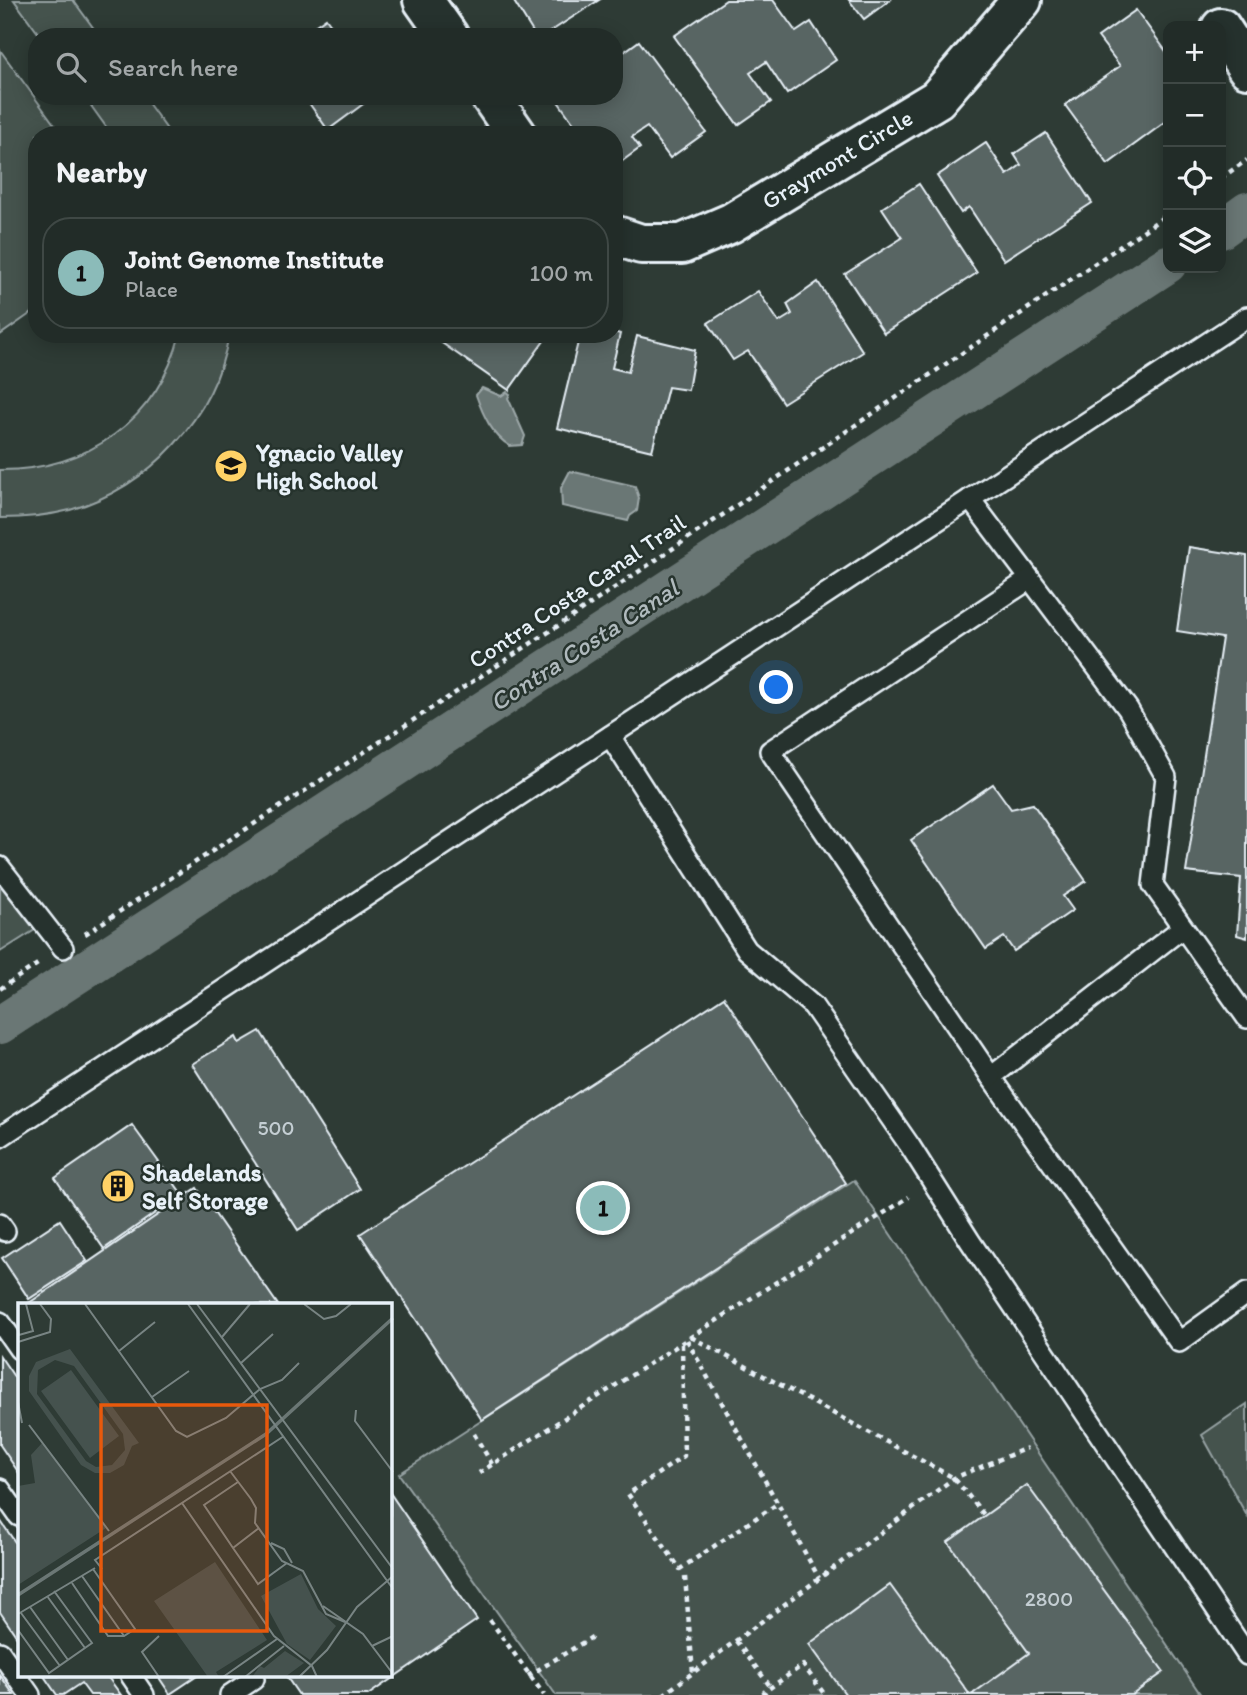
<!DOCTYPE html>
<html lang="en">
<head>
<meta charset="utf-8">
<style>
  :root { --surface:#222c28; --page:#2a3430; --text:#f1f3f6; --muted:#a2a7a8; --line:#3f4845; --accent:#8bbbb9 }
  body { margin:0; font-family:Itim,sans-serif; background:var(--page); color:var(--text) }
  .controls { position:absolute; right:21px; top:21px; display:grid; overflow:hidden; border-radius:14px; box-shadow:0 4px 18px #0003 }
  .controls button { width:63px; height:63px; display:grid; place-items:center; padding:0; border:0; border-bottom:2px solid var(--line); background:var(--surface); color:var(--text); font:35px sans-serif }
  .you { position:absolute; left:777px; top:688px; width:24px; height:24px; margin:-18px; border:5px solid #fff; border-radius:50%; background:#1a73e8; box-shadow:0 0 0 10px #1a73e833 }
  .badge { display:grid; place-items:center; width:46px; height:46px; border-radius:50%; background:var(--accent); color:#111; font-size:23px; font-weight:700 }
  .pin { position:absolute; translate:-50% -50%; border:4px solid #fff; box-shadow:0 2px 7px #0006 }
  .list { margin:0; padding:0; list-style:none }
  h2 { display:flex; justify-content:space-between; align-items:center; height:91px; margin:0; padding:0 28px; font-size:30px }
  h2 small { font-size:23px; font-weight:400; color:var(--muted) }
  .list li { display:grid; grid-template-columns:46px 1fr auto; gap:21px; align-items:center; box-sizing:border-box; height:112px; margin:0 14px 14px; padding:0 14px; border:2px solid var(--line); border-radius:28px }
  .list b { display:block; font-size:26px; white-space:nowrap }
  .list p { margin:0; font-size:23px; white-space:nowrap; color:var(--muted) }
  .list em { font-size:23px; font-style:normal; color:var(--muted) }
  .icon { flex:none; width:38px; height:38px; fill:none; stroke:currentColor; stroke-width:2; stroke-linecap:round; stroke-linejoin:round }
  .map { position:relative; flex:none; width:1247px; height:1695px; overflow:hidden }
  .search { position:absolute; background:var(--surface); box-shadow:0 4px 18px #0003; left:28px; top:28px; width:595px; height:77px; display:flex; align-items:center; gap:18px; box-sizing:border-box; padding:0 24px; border-radius:28px; color:var(--muted); font-size:26px }
  .panel { position:absolute; background:var(--surface); box-shadow:0 4px 18px #0003; left:28px; top:126px; width:595px; height:217px; border-radius:28px }
  .map>svg:first-child { display:block }
  .green { fill:#45524e; stroke:#96a2a3; stroke-width:2 }
  .water { fill:#6b7775; stroke:#9da8a9; stroke-width:2 }
  .lines { fill:none; stroke-linecap:round; stroke-linejoin:round }
  .canal { stroke:#6b7775; stroke-width:38 }
  .building { fill:#596563; stroke:#e8f1f8; stroke-width:2 }
  .lane-casing { stroke:#e8f1f8; stroke-width:24 }
  .street-casing { stroke:#e8f1f8; stroke-width:44 }
  .secondary-casing { stroke:#e8f1f8; stroke-width:44 }
  .path { stroke:#e8f1f8; stroke-width:4.5; stroke-dasharray:5 5; stroke-linecap:butt }
  .lane { stroke:#26332d; stroke-width:19 }
  .street { stroke:#26332d; stroke-width:38 }
  .secondary { stroke:#26332d; stroke-width:38 }
  .labels { text-anchor:middle; dominant-baseline:central; stroke-width:5; stroke-linejoin:round; paint-order:stroke }
  .number-label { font-size:21px; fill:#c4ced3 }
  .street-label { font-size:24px; fill:#e8f1f8; stroke:#26332d }
  .poi-label { font-size:24px; font-weight:bold; fill:#e8f1f8; stroke:#26332d; text-anchor:start }
  .water-label { font-size:26px; font-style:italic; fill:#b0babd; stroke:#26332d }
  .inset-river { fill:none; stroke:#6b7775; stroke-width:3.5 }
  .inset-road { fill:none; stroke:#788483; stroke-width:2 }
  .view { fill:#e8590c; fill-opacity:0.15; stroke:#e8590c; stroke-width:3.5 }
  .inset-edge { fill:none; stroke:#e8f1f8; stroke-width:3.5 }
</style>
</head>
<body>
<div class="map">
<svg width="1247" height="1695" viewBox="0 0 1247 1695">
  <rect width="100%" height="100%" fill="#2e3b35"/>
  <filter id="ink" filterUnits="userSpaceOnUse"><feTurbulence type="fractalNoise" baseFrequency=".0143" numOctaves="2"/><feDisplacementMap in="SourceGraphic" scale="14" xChannelSelector="R" yChannelSelector="G"/><feConvolveMatrix kernelMatrix="1 2 1 2 8 2 1 2 1" color-interpolation-filters="sRGB"/></filter>
  <g filter="url(#ink)">
    <!-- green -->
    <g class="green">
      <polygon points="14,0 73,0 100,37 41,37"/>
      <polygon points="0,50 62,135 37,135 37,309 0,335"/>
      <polygon points="84,96 143,96 171,135 112,135"/>
      <path d="M 180,334 L 229,334 C 215,417 150,487 70,510 C 47,516 24,518 0,518 L 0,470 C 88,470 158,420 180,334 Z"/>
      <polygon points="0,877 38,928 0,952"/>
      <polygon points="854,1180 1201,1695 556,1695 399,1474"/>
      <polygon points="1247,1404 1247,1516 1202,1435"/>
    </g>
    <!-- water -->
    <g class="water">
      <path d="M 482,388 L 501,396 L 507,392 L 510,394 L 508,398 L 525,436 L 522,445 L 510,446 C 492,435 483,415 476,395 Z"/>
      <polygon points="570,471 635,486 639,498 637,511 630,516 628,521 562,506 561,488"/>
    </g>
    <g class="lines">
      <!-- canal -->
      <g class="canal">
        <polyline points="1221,230 1247,211"/>
        <polyline points="0,1025 1168,264"/>
      </g>
    </g>
    <!-- building -->
    <g class="building">
      <polygon points="513,0 599,0 542,37 536,37"/>
      <polygon points="726,0 773,0 796,32 811,22 836,60 787,94 766,62 750,73 771,102 738,125 674,36"/>
      <polygon points="849,0 890,0 864,19"/>
      <polygon points="1136,10 1168,54 1168,120 1108,164 1065,105 1120,66 1098,37"/>
      <polygon points="326,18 340,37 299,37"/>
      <polygon points="639,41 706,132 670,158 647,127 632,137 640,148 614,167 614,135 582,135 557,100 563,96 614,96 614,59"/>
      <polygon points="304,96 374,96 328,130"/>
      <polygon points="1046,133 1092,203 1004,260 969,207 961,213 937,176 986,143 1007,175 1021,165 1014,154"/>
      <polygon points="919,184 977,273 884,333 845,274 902,238 882,208"/>
      <polygon points="818,282 863,352 783,403 748,351 733,360 708,323 758,291 779,322 792,314 787,304"/>
      <polygon points="614,332 620,334 612,368 628,372 637,336 695,350 688,390 668,387 652,451 557,428 580,334 614,334"/>
      <polygon points="429,334 549,334 509,390"/>
      <polygon points="1189,547 1247,556 1247,938 1237,935 1241,878 1186,872 1222,638 1177,631"/>
      <polygon points="993,784 1011,809 1033,804 1086,881 1063,896 1073,910 1014,951 1004,937 986,949 911,840"/>
      <polygon points="724,997 846,1183 482,1420 360,1234"/>
      <polygon points="260,1031 360,1189 298,1230 192,1064 236,1037 239,1043"/>
      <polygon points="132,1125 182,1194 104,1249 55,1178"/>
      <polygon points="197,1188 278,1305 30,1305 29,1303"/>
      <polygon points="60,1220 87,1261 29,1299 2,1258"/>
      <polygon points="0,1356 19,1384 19,1473 0,1445"/>
      <polygon points="1027,1485 1164,1672 1132,1695 971,1695 1029,1653 948,1542"/>
      <polygon points="390,1493 477,1620 368,1695 299,1695 286,1676 390,1676"/>
      <polygon points="0,1520 19,1548 19,1640 0,1612"/>
      <polygon points="890,1585 970,1695 846,1695 809,1644"/>
      <polygon points="0,1675 14,1695 0,1695"/>
      <polygon points="44,1676 107,1676 121,1695 90,1695 81,1683 63,1695 57,1695"/>
      <polygon points="158,1676 197,1676 170,1694"/>
    </g>
    <g class="lines">
      <defs>
        <g id="lane">
          <polyline points="970,499 1128,709 1166,777 1153,885 1247,1018"/>
          <polyline points="610,736 747,950 813,1006 910,1146 970,1241 1247,1655"/>
          <polyline points="0,867 63,948"/>
          <polyline points="1182,928 991,1077 1179,1342 1247,1293"/>
          <polyline points="991,1077 770,751 1030,579"/>
          <polyline points="0,1137 1247,317"/>
          <polyline points="0,1224 5,1231"/>
          <polyline points="0,1322 19,1349"/>
          <polyline points="0,1489 19,1516"/>
          <polyline points="0,1652 30,1695"/>
          <polyline points="131,1676 144,1695"/>
          <polyline points="230,1695 254,1679 252,1676"/>
        </g>
        <g id="street">
          <polyline points="423,0 449,37"/>
          <polyline points="490,96 517,135"/>
          <polyline points="614,235 641,244 682,244 731,223 937,99 1022,0"/>
        </g>
        <polyline id="secondary" points="1221,28 1247,68"/>
      </defs>
      <!-- lane casing -->
      <use href="#lane" class="lane-casing"/>
      <!-- street casing -->
      <use href="#street" class="street-casing"/>
      <!-- secondary casing -->
      <use href="#secondary" class="secondary-casing"/>
      <!-- path -->
      <g class="path">
        <polyline points="1221,178 1247,160"/>
        <polyline points="85,934 570,618 1168,214"/>
        <polyline points="0,989 39,963"/>
        <polyline points="691,1337 954,1478 985,1516"/>
        <polyline points="687,1340 819,1578"/>
        <polyline points="682,1344 684,1456 628,1494 680,1569 777,1504"/>
        <polyline points="474,1434 492,1464"/>
        <polyline points="479,1473 909,1197"/>
        <polyline points="685,1577 693,1673"/>
        <polyline points="490,1620 544,1695"/>
        <polyline points="736,1641 770,1686"/>
        <polyline points="528,1676 592,1637"/>
        <polyline points="663,1695 954,1478 1027,1448"/>
        <polyline points="766,1695 764,1692 803,1665 825,1695"/>
      </g>
      <!-- lane -->
      <use href="#lane" class="lane"/>
      <!-- street -->
      <use href="#street" class="street"/>
      <!-- secondary -->
      <use href="#secondary" class="secondary"/>
    </g>
  </g>
  <!-- icons -->
  <defs>
    <symbol id="school-disc" viewBox="-11 -11 22 22"><circle r="9.5" fill="#ffd166" stroke="#26332d"/><path d="M0-5L7-2L0 1L-7-2ZM-4 1L0 2.5L4 1V4Q0 6-4 4Z" fill="#111"/></symbol>
    <symbol id="building-disc" viewBox="-11 -11 22 22"><circle r="9.5" fill="#ffd166" stroke="#26332d"/><path d="M-4-6H4V6H1V3H-1V6H-4ZM-2.5-4.3h1.7v1.8h-1.7ZM.8-4.3h1.7v1.8H.8ZM-2.5-1h1.7V.8h-1.7ZM.8-1h1.7V.8H.8Z" fill="#111"/></symbol>
  </defs>
  <g fill-rule="evenodd">
    <use href="#school-disc" x="212" y="447" width="38" height="38"/>
    <use href="#building-disc" x="99" y="1167" width="38" height="38"/>
  </g>
  <g class="labels">
    <!-- number labels -->
    <g class="number-label">
      <text x="276" y="1127">500</text>
      <text x="1049" y="1598">2800</text>
    </g>
    <!-- street labels -->
    <g class="street-label">
      <text transform="translate(837 159) rotate(-31)">Graymont Circle</text>
      <text transform="translate(577 591) rotate(-34)">Contra Costa Canal Trail</text>
    </g>
    <!-- poi labels -->
    <g class="poi-label">
      <text x="256" y="452">Ygnacio Valley<tspan x="256" dy="28">High School</tspan></text>
      <text x="142" y="1172">Shadelands<tspan x="142" dy="28">Self Storage</tspan></text>
    </g>
    <!-- water labels -->
    <g class="water-label">
      <text transform="translate(584 645) rotate(-33)">Contra Costa Canal</text>
    </g>
  </g>
  <!-- overview -->
  <g transform="translate(18 1303)">
    <rect width="374" height="374" fill="#2e3b35"/>
    <path d="M 52,46 L 121,140 L 114,143 L 106,162 L 92,170 L 77,170 L 63,162 L 11,88 L 11,73 L 18,59 ZM 37,57 L 56,63 L 105,131 L 107,147 L 94,162 L 78,164 L 68,158 L 19,91 L 20,67 ZM 53,67 L 101,133 L 72,155 L 23,88 ZM 24,140 L 88,225 L 0,282 L 0,183 L 17,180 L 13,152 ZM 197,259 L 249,337 L 198,369 L 201,374 L 190,374 L 136,298 ZM 283,271 L 300,306 L 318,323 L 292,357 L 269,341 L 243,293 ZM 267,348 L 286,360 L 267,374 L 234,374 L 242,363 L 246,365 Z" fill="#45524e" fill-rule="evenodd"/>
    <path class="inset-river" d="M 0,292 L 248,131 L 375,15"/>
    <path class="inset-road" d="M 67,1 L 158,128 L 169,134 L 208,115 L 242,86 L 264,77 L 281,60M 170,1 L 375,286M 179,1 L 375,266M 286,1 L 306,16 L 318,13 L 333,1M 0,27 L 1,32 L 15,28 L 8,1M 204,34 L 232,1M 0,39 L 32,29 L 33,16 L 22,1M 101,48 L 137,19M 223,60 L 255,31M 134,94 L 171,68M 0,99 L 4,120M 338,107 L 337,118 L 375,169M 11,122 L 91,228M 212,168 L 233,196 L 238,205 L 237,220 L 264,258 L 285,268 L 308,311 L 327,319M 164,200 L 256,333 L 294,363 L 299,374M 241,225 L 215,245 L 240,281 L 269,260M 253,240 L 266,246 L 274,260M 215,245 L 186,202 L 220,179M 84,266 L 77,257 L 266,133M 64,273 L 106,333M 54,280 L 90,333 L 106,333 L 117,326 L 75,266M 29,293 L 67,345M 305,303 L 345,331 L 375,371M 12,304 L 50,357M 3,310 L 42,363M 0,311 L 77,265M 0,327 L 31,370 L 74,340 L 36,288M 141,333 L 124,349 L 141,374M 354,343 L 375,333M 205,374 L 259,336M 227,374 L 266,343M 281,374 L 309,347 L 339,304 L 375,273"/>
    <path class="view" d="M 83,102 L 249,102 L 249,328 L 83,328 Z"/>
    <rect width="374" height="374" class="inset-edge"/>
  </g>
</svg>
<div class="controls">
<button>+</button>
<button>−</button>
<button><svg class="icon" aria-label="locate" viewBox="0 0 24 24"><circle cx="12" cy="12" r="6"/><path d="M12 2v4M12 18v4M2 12h4M18 12h4"/></svg></button>
<button><svg class="icon" aria-label="layers" viewBox="0 0 24 24"><path d="M12 4l9 5-9 5-9-5zM3 14l9 5 9-5"/></svg></button>
</div>
<div class="you"></div>
<div class="pin badge" style="left:603px;top:1208px">1</div>
<div class="search"><svg class="icon" aria-label="search" viewBox="0 0 24 24"><circle cx="10" cy="10" r="6"/><path d="M15 15l6 6"/></svg>Search here</div>
<section class="panel">
<h2>Nearby<small></small></h2>
<ul class="list">
<li><span class="badge">1</span><div><b>Joint Genome Institute</b><p>Place</p></div><em>100 m</em></li>
</ul>
</section>
</div>
</body>
</html>
